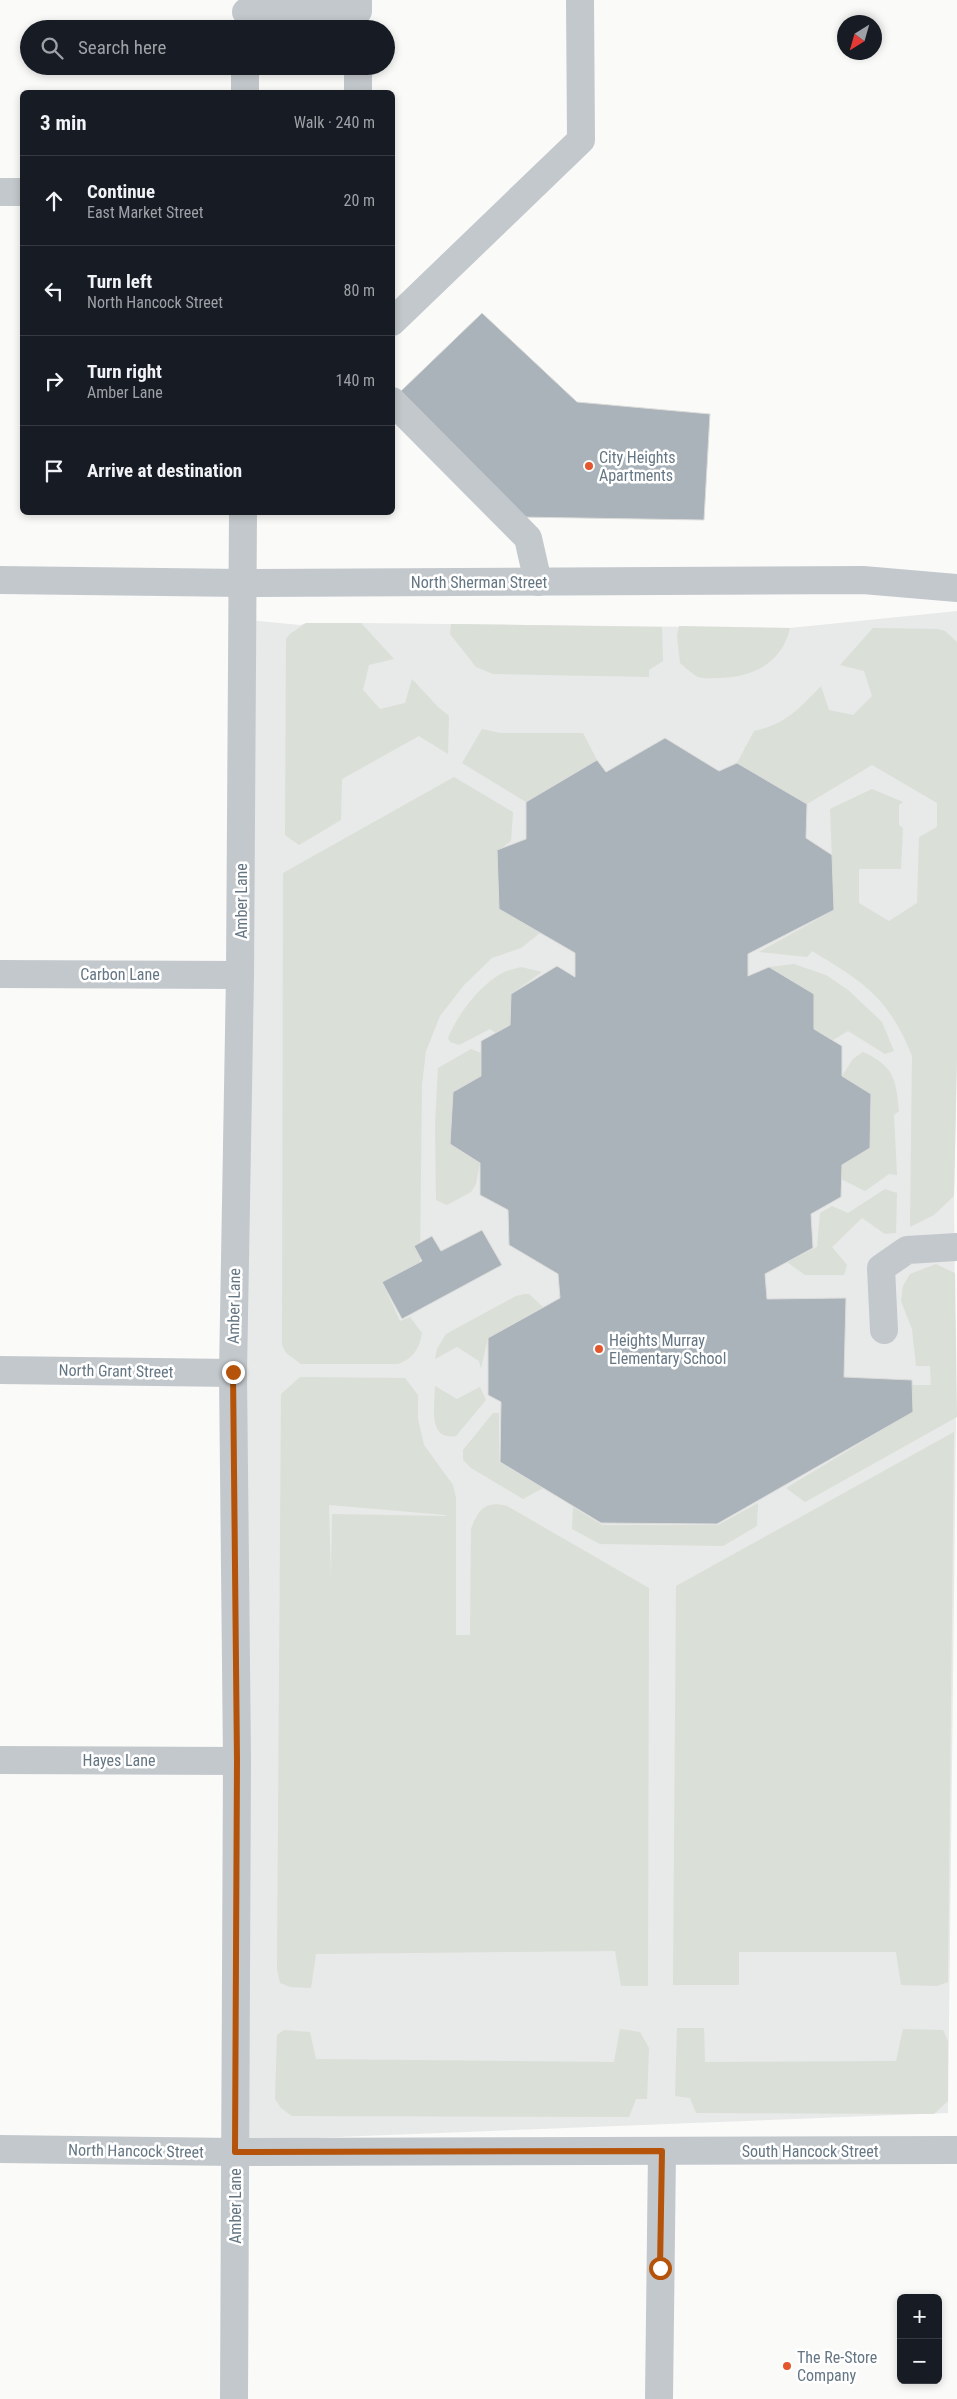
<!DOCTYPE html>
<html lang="en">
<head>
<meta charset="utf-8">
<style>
  :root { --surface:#171b24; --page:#242831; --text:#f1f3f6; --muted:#9ea1a6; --line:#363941 }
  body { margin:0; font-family:"Roboto Condensed",sans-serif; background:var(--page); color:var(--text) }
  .controls { position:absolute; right:15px; bottom:15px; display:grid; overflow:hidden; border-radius:8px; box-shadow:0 2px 8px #0003 }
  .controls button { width:45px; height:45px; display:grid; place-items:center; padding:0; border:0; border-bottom:1px solid var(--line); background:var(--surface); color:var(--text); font:25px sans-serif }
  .compass { position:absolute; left:837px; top:15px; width:45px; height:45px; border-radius:50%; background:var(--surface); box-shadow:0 2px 8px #0003; rotate:217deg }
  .stop { position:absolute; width:15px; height:15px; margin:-11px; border:4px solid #b45309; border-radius:50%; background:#fff }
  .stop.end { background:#b45309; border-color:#fff; box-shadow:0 1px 5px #0008 }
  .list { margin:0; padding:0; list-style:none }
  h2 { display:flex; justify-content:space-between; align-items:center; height:65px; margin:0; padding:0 20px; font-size:21px }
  h2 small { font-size:16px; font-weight:400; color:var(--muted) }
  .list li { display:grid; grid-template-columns:32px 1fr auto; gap:15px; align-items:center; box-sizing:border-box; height:90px; padding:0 20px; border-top:1px solid var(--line) }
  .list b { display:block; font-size:19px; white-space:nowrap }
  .list p { margin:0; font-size:16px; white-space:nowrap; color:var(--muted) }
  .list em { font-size:16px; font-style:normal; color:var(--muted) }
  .icon { flex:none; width:28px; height:28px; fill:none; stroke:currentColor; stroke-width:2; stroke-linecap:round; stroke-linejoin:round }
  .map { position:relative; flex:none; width:957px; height:2399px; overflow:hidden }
  .search { position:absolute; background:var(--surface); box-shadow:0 2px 8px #0003; left:20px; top:20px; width:375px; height:55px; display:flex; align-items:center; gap:12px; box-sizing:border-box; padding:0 18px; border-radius:28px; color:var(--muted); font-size:19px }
  .panel { position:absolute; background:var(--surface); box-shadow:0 2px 8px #0003; left:20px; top:90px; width:375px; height:425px; border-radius:8px }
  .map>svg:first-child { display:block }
  .built { fill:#e8e9e9 }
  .green { fill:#dadfd7; fill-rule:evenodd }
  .building { fill:#aab3b9; stroke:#dcdcda }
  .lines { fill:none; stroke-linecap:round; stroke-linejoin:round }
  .minor { stroke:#c3c8cc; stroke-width:28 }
  .route { stroke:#b45309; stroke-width:6 }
  .poi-dot { fill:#e4572e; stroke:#fff; stroke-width:2 }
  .labels { text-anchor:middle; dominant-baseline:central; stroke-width:5; stroke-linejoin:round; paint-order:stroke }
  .poi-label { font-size:16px; fill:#657683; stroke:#fff; text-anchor:start }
  .street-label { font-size:16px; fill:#657683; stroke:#fff }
</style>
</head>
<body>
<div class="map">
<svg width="957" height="2399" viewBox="0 0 957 2399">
  <rect width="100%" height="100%" fill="#fafaf8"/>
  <!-- built -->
  <polygon class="built" points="957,611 957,1056 954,1196 956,1424 948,2113 236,2141 248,620 300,625 306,623 361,623 790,628"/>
  <!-- green -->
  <g class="green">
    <polygon points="306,623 361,623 394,659 369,665 363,690 380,709 405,703 412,679 438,707 449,716 448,754 419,736 342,779 341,820 299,845 285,835 286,639 290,634"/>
    <polygon points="451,624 662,627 663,661 649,670 649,677 493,674 476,667 450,634"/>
    <path d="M 679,626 L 790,628 C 782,664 751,678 717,678 C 712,678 704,679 698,677 C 692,674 685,667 680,663 L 677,636 Z"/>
    <path d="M 873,628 L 937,629 L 945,631 L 957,642 L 957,1056 L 954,1196 L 934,1215 L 910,1227 L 912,1056 C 889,998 864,982 812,951 L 807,957 L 759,952 L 834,910 L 830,809 L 872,789 L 903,802 L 899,805 L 899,825 L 903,828 L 901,869 L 859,869 L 859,903 L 889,921 L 917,903 L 919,837 L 937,827 L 937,803 L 872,765 L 807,804 L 737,763 L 754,731 C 786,724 799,709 821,686 L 829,710 L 853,715 L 872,696 L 864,671 L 840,665 Z"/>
    <polygon points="482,729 500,733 583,733 597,760 526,802 462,763"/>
    <path d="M 454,777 L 513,812 L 511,841 L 497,851 L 499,909 L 540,933 L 521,948 L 492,958 L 464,985 L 440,1016 L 426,1051 L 422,1084 L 420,1262 L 382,1282 L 400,1321 L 410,1317 L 422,1333 C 419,1349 414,1358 398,1364 L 301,1364 L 286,1353 L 282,1345 L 283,873 Z"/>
    <polygon points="794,964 826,975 848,990 882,1022 894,1051 885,1054 848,1031 833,1040 814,1029 813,994 769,967"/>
    <path d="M 521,967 L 542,972 L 511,994 L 510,1025 L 496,1033 L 490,1029 L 459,1045 L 450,1042 L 448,1038 C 458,1014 479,986 502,973 C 508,970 515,969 521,967 Z"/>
    <polygon points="471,1049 481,1053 481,1076 453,1092 450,1144 480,1163 476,1184 471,1192 447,1205 436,1200 435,1125 438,1068"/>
    <path d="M 863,1052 C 894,1066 896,1079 899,1111 L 894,1115 L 897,1175 L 889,1174 L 865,1191 L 841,1179 L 842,1165 L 870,1148 L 871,1094 L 842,1076 L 853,1059 Z"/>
    <polygon points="885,1189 897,1193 896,1233 885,1234 862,1218 832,1247 847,1265 844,1275 805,1275 787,1262 817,1247 820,1213 832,1206 848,1213"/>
    <polygon points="936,1264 955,1273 957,1417 805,1502 786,1488 912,1412 912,1385 931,1385 930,1366 916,1366 912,1329 901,1301 903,1286 910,1274"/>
    <polygon points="525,1294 529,1294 543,1307 488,1338 481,1368 479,1361 457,1347 435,1359 437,1349 446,1334 516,1296"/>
    <path d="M 300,1377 L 405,1378 L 418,1395 L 418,1419 L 424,1445 L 453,1485 L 456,1498 L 456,1635 L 470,1635 L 471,1529 C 478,1510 485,1500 507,1506 L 649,1588 L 648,1986 L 621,1986 L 615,1951 L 316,1954 L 311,1988 L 290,1987 L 280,1983 L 277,1969 L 281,1394 ZM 329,1505 L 446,1515 L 446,1516 L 332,1514 L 331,1580 Z"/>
    <path d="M 435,1386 L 457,1399 L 480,1387 L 486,1400 L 456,1436 C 427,1441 435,1405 435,1386 Z"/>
    <polygon points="493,1413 499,1413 499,1462 543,1488 523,1499 471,1468 463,1460 463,1450"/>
    <polygon points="954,1432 948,1982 937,1986 901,1985 896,1952 739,1952 739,1985 673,1985 676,1586"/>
    <polygon points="758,1503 757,1526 723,1546 600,1544 572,1529 573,1507 602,1525 718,1525"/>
    <polygon points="677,2028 704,2028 705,2062 896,2061 903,2029 943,2030 948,2041 948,2101 934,2114 696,2113 690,2098 675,2096"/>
    <polygon points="620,2029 640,2032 649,2048 647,2099 636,2099 629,2117 292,2116 281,2108 275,2099 277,2035 284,2030 310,2032 316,2059 614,2062"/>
  </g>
  <!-- building -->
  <g class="building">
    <polygon points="482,313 577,402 710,414 704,520 518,517 401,391"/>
    <polygon points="665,738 719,771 737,763 807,804 806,838 832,855 834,910 748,954 748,976 769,967 814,994 814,1029 842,1046 842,1076 871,1094 870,1148 842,1165 841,1197 811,1214 813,1248 765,1274 767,1299 846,1298 844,1377 912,1380 913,1412 717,1524 601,1523 500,1462 501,1402 488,1395 488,1338 560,1298 558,1274 509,1245 508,1210 480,1195 480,1163 450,1144 453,1092 481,1076 481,1041 510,1025 511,994 557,966 575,977 575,953 499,909 497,850 526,839 526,802 597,760 606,772"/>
    <polygon points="482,1230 502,1265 402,1319 382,1282 422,1261 414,1246 432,1236 441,1251"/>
  </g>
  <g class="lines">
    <!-- minor -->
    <g class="minor">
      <polyline points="246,12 358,11 358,0"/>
      <polyline points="245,92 245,66"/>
      <polyline points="358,92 358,66"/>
      <polyline points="0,192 22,192"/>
      <polyline points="392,322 581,140 580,0"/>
      <polyline points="392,401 528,538 538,582"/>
      <polyline points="0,580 243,583 863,580 957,588"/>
      <polyline points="0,974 240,975"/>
      <polyline points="884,1330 881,1268 907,1250 957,1247"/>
      <polyline points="0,1370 233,1373"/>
      <polyline points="0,1760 237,1761"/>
      <polyline points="0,2149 235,2152 957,2150"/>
      <polyline points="234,2399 237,1761 233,1373 240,975 243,512"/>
      <polyline points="659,2399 662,2151"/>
    </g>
  </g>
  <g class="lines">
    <!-- route -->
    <polyline class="route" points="233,1372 237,1760 235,2152 662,2151 660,2268"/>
  </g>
  <!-- markers -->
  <g class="poi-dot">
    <circle cx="589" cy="466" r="5"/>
    <circle cx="599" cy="1349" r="5"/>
    <circle cx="787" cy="2366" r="5"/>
  </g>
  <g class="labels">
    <!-- poi labels -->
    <g class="poi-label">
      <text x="599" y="457">City Heights<tspan x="599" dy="18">Apartments</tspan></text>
      <text x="609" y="1340">Heights Murray<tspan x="609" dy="18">Elementary School</tspan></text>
      <text x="797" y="2357">The Re-Store<tspan x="797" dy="18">Company</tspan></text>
    </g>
    <!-- street labels -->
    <g class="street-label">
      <text x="479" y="582">North Sherman Street</text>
      <text transform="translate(241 901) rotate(-90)">Amber Lane</text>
      <text x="120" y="974">Carbon Lane</text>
      <text transform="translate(234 1306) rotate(-89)">Amber Lane</text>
      <text transform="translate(116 1371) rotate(1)">North Grant Street</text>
      <text x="119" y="1760">Hayes Lane</text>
      <text transform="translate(136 2151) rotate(1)">North Hancock Street</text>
      <text x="810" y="2151">South Hancock Street</text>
      <text transform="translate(235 2206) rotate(-90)">Amber Lane</text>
    </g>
  </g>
</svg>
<div class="controls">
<button>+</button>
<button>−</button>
</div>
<svg class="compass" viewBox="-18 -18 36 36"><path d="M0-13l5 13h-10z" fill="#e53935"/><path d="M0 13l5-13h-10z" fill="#9ea1a6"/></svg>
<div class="stop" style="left:660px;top:2268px"></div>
<div class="stop end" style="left:233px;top:1372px"></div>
<div class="search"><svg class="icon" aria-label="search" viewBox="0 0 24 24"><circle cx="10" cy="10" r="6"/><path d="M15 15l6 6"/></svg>Search here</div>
<section class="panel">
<h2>3 min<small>Walk · 240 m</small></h2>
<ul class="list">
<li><svg class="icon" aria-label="ahead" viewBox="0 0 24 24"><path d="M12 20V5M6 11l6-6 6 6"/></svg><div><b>Continue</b><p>East Market Street</p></div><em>20 m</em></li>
<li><svg class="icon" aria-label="left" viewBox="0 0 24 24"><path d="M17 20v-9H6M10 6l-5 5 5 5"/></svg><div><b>Turn left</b><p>North Hancock Street</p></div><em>80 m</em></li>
<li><svg class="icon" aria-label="right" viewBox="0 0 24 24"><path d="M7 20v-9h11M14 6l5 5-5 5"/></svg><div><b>Turn right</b><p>Amber Lane</p></div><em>140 m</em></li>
<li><svg class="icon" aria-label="arrive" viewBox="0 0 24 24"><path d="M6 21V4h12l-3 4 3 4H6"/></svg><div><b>Arrive at destination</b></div></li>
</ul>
</section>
</div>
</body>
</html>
